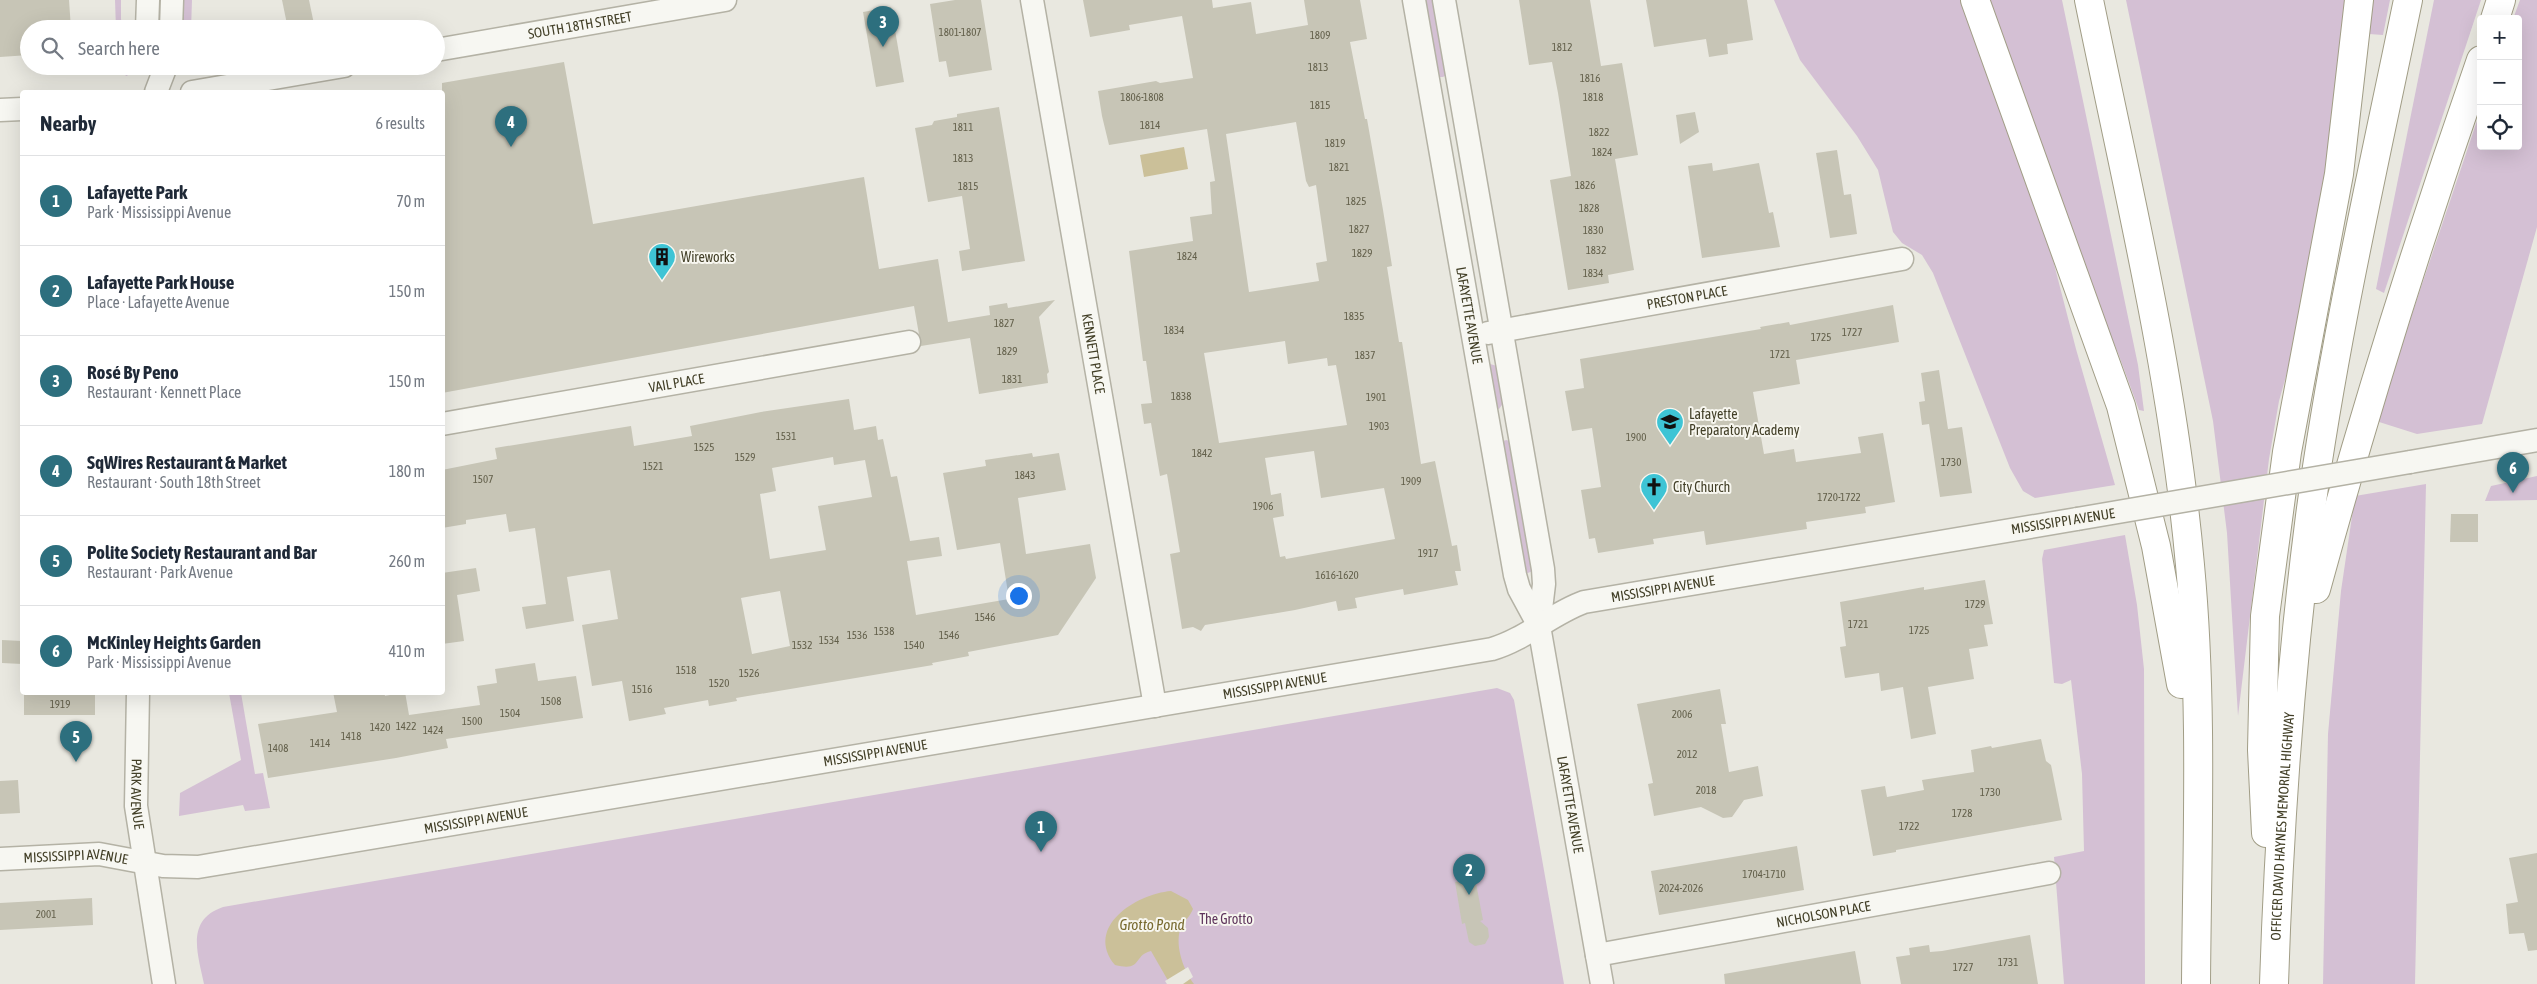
<!DOCTYPE html>
<html lang="en">
<head>
<meta charset="utf-8">
<style>
  :root { --surface:#fff; --page:#f6f6f7; --text:#1f2937; --muted:#747a83; --line:#e0e1e3; --accent:#2d6f7e }
  body { margin:0; font-family:"Asap Condensed",sans-serif; background:var(--page); color:var(--text) }
  .controls { position:absolute; right:15px; top:15px; display:grid; overflow:hidden; border-radius:5px; box-shadow:0 5px 20px #0002 }
  .controls button { width:45px; height:45px; display:grid; place-items:center; padding:0; border:0; border-bottom:1px solid var(--line); background:var(--surface); color:var(--text); font:25px sans-serif }
  .you { position:absolute; left:1018px; top:595px; width:18px; height:18px; margin:-12px; border:4px solid #fff; border-radius:50%; background:#1a73e8; box-shadow:0 0 0 8px #1a73e833 }
  .badge { display:grid; place-items:center; width:32px; height:32px; border-radius:50%; background:var(--accent); color:#fff; font-size:16px; font-weight:700 }
  .pin { position:absolute; translate:-50% -41px; filter:drop-shadow(0 1px 2px #0008) }
  .pin::after { content:''; position:absolute; top:26px; width:18px; height:15px; background:inherit; clip-path:polygon(0 0,100% 0,50% 100%) }
  .list { margin:0; padding:0; list-style:none }
  h2 { display:flex; justify-content:space-between; align-items:center; height:65px; margin:0; padding:0 20px; font-size:21px }
  h2 small { font-size:16px; font-weight:400; color:var(--muted) }
  .list li { display:grid; grid-template-columns:32px 1fr auto; gap:15px; align-items:center; box-sizing:border-box; height:90px; padding:0 20px; border-top:1px solid var(--line) }
  .list b { display:block; font-size:19px; white-space:nowrap }
  .list p { margin:0; font-size:16px; white-space:nowrap; color:var(--muted) }
  .list em { font-size:16px; font-style:normal; color:var(--muted) }
  .icon { flex:none; width:28px; height:28px; fill:none; stroke:currentColor; stroke-width:2; stroke-linecap:round; stroke-linejoin:round }
  .map { position:relative; flex:none; width:2537px; height:984px; overflow:hidden }
  .search { position:absolute; background:var(--surface); box-shadow:0 5px 20px #0002; left:20px; top:20px; width:425px; height:55px; display:flex; align-items:center; gap:12px; box-sizing:border-box; padding:0 18px; border-radius:28px; color:var(--muted); font-size:19px }
  .panel { position:absolute; background:var(--surface); box-shadow:0 5px 20px #0002; left:20px; top:90px; width:425px; height:605px; border-radius:5px }
  .map>svg:first-child { display:block }
  .green { fill:#d4c0d4 }
  .water { fill:#cbc099 }
  .pier { fill:#e9e8e0 }
  .building { fill:#c7c5b6; fill-rule:evenodd }
  .lines { fill:none; stroke-linecap:round; stroke-linejoin:round }
  .street-casing { stroke:#b4b2a5; stroke-width:25 }
  .highway-casing { stroke:#a19d86; stroke-width:30 }
  .street { stroke:#f7f7f2; stroke-width:22 }
  .highway { stroke:#fff; stroke-width:28 }
  .street-bridge-casing { stroke:#b4b2a5; stroke-width:25; stroke-linecap:butt }
  .street-bridge { stroke:#f7f7f2; stroke-width:22 }
  .labels { text-anchor:middle; dominant-baseline:central; stroke-width:4; stroke-linejoin:round; paint-order:stroke }
  .number-label { font-size:11px; fill:#63604b }
  .street-label { font-size:14px; fill:#423f27; stroke:#f7f6ef }
  .poi-label { font-size:14px; fill:#423f27; stroke:#f7f6ef; text-anchor:start }
  .park-label { font-size:14px; fill:#5e345b; stroke:#f7f6ef }
  .water-label { font-size:15px; font-style:italic; fill:#786a2f; stroke:#f7f6ef }
</style>
</head>
<body>
<div class="map">
<svg width="2537" height="984" viewBox="0 0 2537 984">
  <rect width="100%" height="100%" fill="#e9e8e0"/>
  <!-- green -->
  <g class="green">
    <polygon points="115,0 121,0 121,19 123,29 116,29"/>
    <polygon points="184,0 192,0 191,29 180,29 181,5"/>
    <polygon points="1421,0 1434,0 1446,75 1443,77 1437,77"/>
    <polygon points="1774,0 1964,0 2046,233 2076,349 2115,485 2035,498 2023,491 2010,468 1933,273 1922,255 1902,243 1893,232 1878,170 1857,136 1800,60"/>
    <polygon points="1985,0 2062,0 2138,365 2144,411 2139,410 2118,353 2075,251"/>
    <polygon points="2126,0 2347,0 2337,94 2315,244 2297,337 2279,401 2269,459 2238,716 2227,533 2213,421"/>
    <polygon points="2372,0 2390,0 2383,35 2369,34"/>
    <polygon points="2434,0 2481,0 2384,293 2376,289"/>
    <polygon points="2520,0 2537,0 2537,227 2482,424 2417,434 2376,421 2481,109 2481,146 2518,146 2518,19 2513,19"/>
    <polygon points="134,66 127,76 118,72 118,68"/>
    <polygon points="1490,364 1497,366 1504,402 1499,409 1495,408 1487,367"/>
    <polygon points="1507,440 1510,442 1533,571 1525,574 1502,441"/>
    <polygon points="2537,476 2537,500 2485,501 2491,486"/>
    <polygon points="2426,484 2415,984 2323,984 2328,734 2341,591 2355,496"/>
    <polygon points="2125,535 2137,605 2144,669 2145,984 2064,984 2054,857 2084,851 2082,774 2071,680 2062,684 2054,683 2042,559 2044,550"/>
    <path d="M 1497,688 L 1510,693 L 1514,700 L 1564,984 L 204,984 C 198,954 185,920 223,907 Z"/>
    <polygon points="229,693 241,693 255,774 263,773 270,808 245,811 243,805 179,816 180,793 241,760"/>
  </g>
  <!-- water -->
  <g class="water">
    <polygon points="1184,147 1188,169 1144,177 1140,155"/>
    <path d="M 1171,891 L 1188,900 L 1193,909 C 1190,917 1183,922 1180,930 C 1175,947 1184,971 1194,984 L 1170,984 L 1151,951 C 1133,955 1143,972 1115,965 C 1084,927 1136,894 1171,891 Z"/>
  </g>
  <!-- pier -->
  <polygon class="pier" points="1188,967 1193,977 1183,984 1167,984 1165,981"/>
  <!-- building -->
  <g class="building">
    <polygon points="0,0 69,0 71,29 29,29 29,55 0,57"/>
    <polygon points="282,0 309,0 315,29 288,29"/>
    <polygon points="955,0 981,0 992,70 949,77 946,61 939,62 930,4"/>
    <path d="M 1083,0 L 1212,0 L 1213,8 L 1251,2 L 1256,34 L 1308,25 L 1304,0 L 1360,0 L 1367,39 L 1350,42 L 1365,119 L 1367,119 L 1383,210 L 1392,266 L 1387,267 L 1399,342 L 1402,342 L 1421,464 L 1435,461 L 1452,546 L 1457,545 L 1461,571 L 1455,571 L 1458,585 L 1404,595 L 1403,589 L 1355,598 L 1357,608 L 1338,611 L 1336,601 L 1295,610 L 1205,625 L 1201,631 L 1193,627 L 1182,629 L 1170,554 L 1180,552 L 1167,474 L 1160,476 L 1151,423 L 1144,424 L 1141,404 L 1152,403 L 1146,361 L 1143,361 L 1129,251 L 1193,241 L 1190,217 L 1212,214 L 1210,182 L 1215,181 L 1207,129 L 1109,145 L 1102,116 L 1098,91 L 1156,81 L 1160,83 L 1193,78 L 1182,16 L 1129,25 L 1130,30 L 1090,37 ZM 1296,122 L 1306,181 L 1309,187 L 1316,185 L 1327,261 L 1316,263 L 1319,281 L 1249,292 L 1226,134 ZM 1285,341 L 1288,364 L 1327,358 L 1328,366 L 1336,365 L 1347,425 L 1219,443 L 1204,353 ZM 1314,451 L 1321,498 L 1384,488 L 1395,539 L 1286,559 L 1285,556 L 1280,557 L 1273,518 L 1284,516 L 1281,493 L 1271,495 L 1265,458 Z"/>
    <polygon points="1519,0 1590,0 1601,66 1622,63 1638,155 1615,159 1634,270 1608,275 1609,283 1568,290 1550,180 1571,176 1558,93 1552,62 1529,65"/>
    <polygon points="1646,0 1747,0 1753,40 1727,44 1728,54 1709,57 1706,39 1654,47"/>
    <polygon points="891,7 904,82 876,87 863,12"/>
    <polygon points="564,62 593,224 864,177 879,269 938,259 948,322 990,315 989,306 1007,303 1008,308 1055,300 1039,317 1049,372 1047,374 1048,383 979,394 970,338 921,346 914,306 442,393 442,83"/>
    <polygon points="999,107 1025,261 962,271 959,251 970,249 962,196 928,202 915,128 932,125 934,121 957,117 957,114"/>
    <polygon points="1695,112 1699,132 1680,144 1676,115"/>
    <polygon points="1837,150 1844,195 1851,194 1857,234 1830,238 1816,153"/>
    <polygon points="1712,163 1713,171 1759,163 1769,213 1773,212 1780,247 1702,258 1688,166"/>
    <polygon points="1893,305 1899,342 1796,360 1800,384 1753,392 1764,454 1794,449 1796,462 1861,453 1858,437 1883,433 1895,502 1865,507 1866,513 1806,522 1807,529 1706,545 1704,531 1653,539 1654,544 1598,553 1595,538 1589,539 1581,490 1601,487 1592,428 1572,431 1565,391 1584,388 1580,359 1761,329 1760,327 1789,322 1790,325"/>
    <polygon points="1939,370 1948,429 1962,427 1972,493 1940,497 1929,424 1922,425 1919,402 1925,401 1921,373"/>
    <path d="M 849,399 L 854,430 L 876,426 L 878,440 L 883,439 L 891,477 L 897,476 L 910,541 L 939,537 L 942,556 L 907,561 L 916,615 L 1009,599 L 1000,543 L 957,550 L 943,473 L 986,466 L 985,460 L 1032,453 L 1033,457 L 1059,453 L 1066,490 L 1018,498 L 1026,554 L 1090,544 L 1096,578 L 1058,635 L 968,652 L 969,656 L 932,663 L 933,665 L 736,698 L 737,701 L 709,706 L 708,700 L 664,708 L 666,714 L 629,721 L 622,681 L 592,686 L 582,625 L 618,619 L 610,570 L 567,577 L 574,621 L 526,629 L 522,607 L 546,604 L 535,528 L 509,532 L 506,514 L 466,520 L 466,524 L 442,528 L 442,470 L 497,459 L 495,448 L 631,426 L 634,446 L 692,436 L 690,426 L 761,412 ZM 833,457 L 834,465 L 865,460 L 872,497 L 818,506 L 826,550 L 770,559 L 760,494 L 776,491 L 772,468 ZM 780,591 L 790,646 L 752,654 L 741,598 Z"/>
    <polygon points="2451,514 2478,514 2478,542 2450,542"/>
    <polygon points="476,568 480,591 457,595 464,641 442,644 442,573"/>
    <polygon points="1985,580 1993,624 1984,625 1988,646 1969,649 1974,679 1928,687 1936,734 1911,739 1903,687 1881,691 1879,673 1845,678 1840,647 1846,646 1840,602 1924,587 1924,590"/>
    <polygon points="2,640 22,641 22,664 2,663"/>
    <polygon points="535,663 538,681 576,676 583,718 446,739 448,748 396,758 268,778 258,724 337,712 333,692 384,692 385,696 405,692 409,715 480,705 477,686 497,683 495,669"/>
    <polygon points="1720,689 1726,724 1721,724 1729,772 1758,766 1763,796 1744,800 1732,817 1723,818 1701,807 1654,816 1648,784 1653,783 1637,704"/>
    <rect x="24" y="692" width="71" height="23"/>
    <polygon points="2041,739 2046,761 2051,765 2062,820 1896,850 1896,852 1873,856 1861,790 1885,786 1887,797 1924,790 1922,780 1974,772 1971,750 1991,746 1992,748"/>
    <polygon points="18,780 20,813 0,814 0,781"/>
    <polygon points="1797,846 1804,890 1659,915 1651,871"/>
    <polygon points="2537,853 2537,950 2528,951 2524,933 2509,934 2506,904 2518,902 2509,858"/>
    <polygon points="1475,878 1483,920 1480,921 1488,928 1489,937 1485,944 1475,946 1469,942 1465,923 1462,924 1455,882"/>
    <polygon points="92,898 93,925 0,930 0,903"/>
    <polygon points="2030,935 2038,984 1901,984 1896,957 1910,955 1909,948 1929,945 1930,952 1942,951"/>
    <polygon points="1855,951 1861,984 1725,984 1724,974"/>
  </g>
  <g class="lines">
    <defs>
      <g id="street">
        <path id="s1" d="M 1032,0 L 1155,706"/>
        <path id="s2" d="M 1414,0 L 1515,575 L 1519,589 L 1539,626"/>
        <path id="s3" d="M 1444,0 L 1543,569 L 1544,584 L 1539,626 L 1602,984"/>
        <polyline points="147,29 148,0"/>
        <polyline points="171,29 172,0"/>
        <path id="s4" d="M 436,50 L 725,0"/>
        <polyline points="156,92 166,66"/>
        <polyline points="192,92 344,66"/>
        <polyline points="0,110 22,109"/>
        <path id="s5" d="M 1488,333 L 1902,259"/>
        <path id="s6" d="M 442,424 L 909,342"/>
        <polyline points="2410,462 2537,440"/>
        <path id="s7" d="M 138,692 L 136,806 L 164,984"/>
        <path id="s8" d="M 0,859 L 99,854 L 163,866 L 198,867 L 1492,649 C 1526,639 1551,614 1584,602 L 2077,519"/>
        <path id="s9" d="M 1597,955 L 2049,873"/>
      </g>
      <g id="highway">
        <polyline points="1975,0 2121,406 2156,546 2181,684"/>
        <path d="M 2089,0 C 2127,187 2173,374 2190,565 C 2203,704 2197,845 2196,984"/>
        <polyline points="2495,19 2501,0"/>
        <path d="M 2316,589 C 2365,410 2420,234 2481,60"/>
        <polyline points="2266,833 2262,750 2265,616 2287,452 2339,174 2359,0"/>
        <path id="s10" d="M 2274,984 C 2279,828 2290,671 2310,516 C 2333,344 2373,170 2408,0"/>
      </g>
    </defs>
    <!-- street casing -->
    <use href="#street" class="street-casing"/>
    <!-- highway casing -->
    <use href="#highway" class="highway-casing"/>
    <!-- street -->
    <use href="#street" class="street"/>
    <!-- highway -->
    <use href="#highway" class="highway"/>
    <defs>
      <polyline id="street-bridge" points="2077,519 2410,462"/>
    </defs>
    <!-- street-bridge casing -->
    <use href="#street-bridge" class="street-bridge-casing"/>
    <!-- street-bridge -->
    <use href="#street-bridge" class="street-bridge"/>
  </g>
  <!-- icons -->
  <defs>
    <symbol id="building-pin" viewBox="-11 -11 22 30"><path d="M0 17L-7.5 6A9.5 9.5 0 1 1 7.5 6Z" fill="#3ec4d5" stroke="#f7f6ef"/><path d="M-4-6H4V6H1V3H-1V6H-4ZM-2.5-4.3h1.7v1.8h-1.7ZM.8-4.3h1.7v1.8H.8ZM-2.5-1h1.7V.8h-1.7ZM.8-1h1.7V.8H.8Z" fill="#111"/></symbol>
    <symbol id="school-pin" viewBox="-11 -11 22 30"><path d="M0 17L-7.5 6A9.5 9.5 0 1 1 7.5 6Z" fill="#3ec4d5" stroke="#f7f6ef"/><path d="M0-5L7-2L0 1L-7-2ZM-4 1L0 2.5L4 1V4Q0 6-4 4Z" fill="#111"/></symbol>
    <symbol id="church-pin" viewBox="-11 -11 22 30"><path d="M0 17L-7.5 6A9.5 9.5 0 1 1 7.5 6Z" fill="#3ec4d5" stroke="#f7f6ef"/><path d="M-1.2-6h2.4v3.5h3.3v2.4h-3.3V6h-2.4V-.1h-3.3v-2.4h3.3Z" fill="#111"/></symbol>
  </defs>
  <g fill-rule="evenodd">
    <use href="#building-pin" x="646" y="241" width="32" height="43"/>
    <use href="#school-pin" x="1654" y="406" width="32" height="43"/>
    <use href="#church-pin" x="1638" y="471" width="32" height="43"/>
  </g>
  <g class="labels">
    <!-- number labels -->
    <g class="number-label">
      <text x="960" y="32">1801-1807</text>
      <text x="1320" y="35">1809</text>
      <text x="1562" y="47">1812</text>
      <text x="1318" y="67">1813</text>
      <text x="1590" y="78">1816</text>
      <text x="1142" y="97">1806-1808</text>
      <text x="1593" y="97">1818</text>
      <text x="1320" y="105">1815</text>
      <text x="1150" y="125">1814</text>
      <text x="963" y="127">1811</text>
      <text x="1599" y="132">1822</text>
      <text x="1335" y="143">1819</text>
      <text x="1602" y="152">1824</text>
      <text x="963" y="158">1813</text>
      <text x="1339" y="167">1821</text>
      <text x="1585" y="185">1826</text>
      <text x="968" y="186">1815</text>
      <text x="1356" y="201">1825</text>
      <text x="1589" y="208">1828</text>
      <text x="1359" y="229">1827</text>
      <text x="1593" y="230">1830</text>
      <text x="1596" y="250">1832</text>
      <text x="1362" y="253">1829</text>
      <text x="1187" y="256">1824</text>
      <text x="1593" y="273">1834</text>
      <text x="1354" y="316">1835</text>
      <text x="1004" y="323">1827</text>
      <text x="1174" y="330">1834</text>
      <text x="1852" y="332">1727</text>
      <text x="1821" y="337">1725</text>
      <text x="1007" y="351">1829</text>
      <text x="1780" y="354">1721</text>
      <text x="1365" y="355">1837</text>
      <text x="1012" y="379">1831</text>
      <text x="1181" y="396">1838</text>
      <text x="1376" y="397">1901</text>
      <text x="1379" y="426">1903</text>
      <text x="786" y="436">1531</text>
      <text x="1636" y="437">1900</text>
      <text x="704" y="447">1525</text>
      <text x="1202" y="453">1842</text>
      <text x="745" y="457">1529</text>
      <text x="1951" y="462">1730</text>
      <text x="653" y="466">1521</text>
      <text x="1025" y="475">1843</text>
      <text x="483" y="479">1507</text>
      <text x="1411" y="481">1909</text>
      <text x="1839" y="497">1720-1722</text>
      <text x="1263" y="506">1906</text>
      <text x="1428" y="553">1917</text>
      <text x="1337" y="575">1616-1620</text>
      <text x="1975" y="604">1729</text>
      <text x="985" y="617">1546</text>
      <text x="1858" y="624">1721</text>
      <text x="1919" y="630">1725</text>
      <text x="884" y="631">1538</text>
      <text x="857" y="635">1536</text>
      <text x="949" y="635">1546</text>
      <text x="829" y="640">1534</text>
      <text x="802" y="645">1532</text>
      <text x="914" y="645">1540</text>
      <text x="686" y="670">1518</text>
      <text x="749" y="673">1526</text>
      <text x="719" y="683">1520</text>
      <text x="642" y="689">1516</text>
      <text x="551" y="701">1508</text>
      <text x="60" y="704">1919</text>
      <text x="510" y="713">1504</text>
      <text x="1682" y="714">2006</text>
      <text x="472" y="721">1500</text>
      <text x="406" y="726">1422</text>
      <text x="380" y="727">1420</text>
      <text x="433" y="730">1424</text>
      <text x="351" y="736">1418</text>
      <text x="320" y="743">1414</text>
      <text x="278" y="748">1408</text>
      <text x="1687" y="754">2012</text>
      <text x="1706" y="790">2018</text>
      <text x="1990" y="792">1730</text>
      <text x="1962" y="813">1728</text>
      <text x="1909" y="826">1722</text>
      <text x="1764" y="874">1704-1710</text>
      <text x="1681" y="888">2024-2026</text>
      <text x="46" y="914">2001</text>
      <text x="2008" y="962">1731</text>
      <text x="1963" y="967">1727</text>
    </g>
    <!-- street labels -->
    <g class="street-label">
      <text stroke="none"><textPath href="#s4" startOffset="146">SOUTH 18TH STREET</textPath></text>
      <text stroke="none"><textPath href="#s5" startOffset="202">PRESTON PLACE</textPath></text>
      <text stroke="none"><textPath href="#s2" startOffset="320">LAFAYETTE AVENUE</textPath></text>
      <text stroke="none"><textPath href="#s1" startOffset="359">KENNETT PLACE</textPath></text>
      <text stroke="none"><textPath href="#s6" startOffset="238">VAIL PLACE</textPath></text>
      <text transform="translate(2063 521) rotate(-9)">MISSISSIPPI AVENUE</text>
      <text stroke="none"><textPath href="#s8" startOffset="1695">MISSISSIPPI AVENUE</textPath></text>
      <text stroke="none"><textPath href="#s8" startOffset="1291">MISSISSIPPI AVENUE</textPath></text>
      <text stroke="none"><textPath href="#s8" startOffset="886">MISSISSIPPI AVENUE</textPath></text>
      <text stroke="none"><textPath href="#s7" startOffset="102">PARK AVENUE</textPath></text>
      <text stroke="none"><textPath href="#s3" startOffset="816">LAFAYETTE AVENUE</textPath></text>
      <text stroke="none"><textPath href="#s8" startOffset="481">MISSISSIPPI AVENUE</textPath></text>
      <text stroke="none"><textPath href="#s10" startOffset="158">OFFICER DAVID HAYNES MEMORIAL HIGHWAY</textPath></text>
      <text stroke="none"><textPath href="#s8" startOffset="76">MISSISSIPPI AVENUE</textPath></text>
      <text stroke="none"><textPath href="#s9" startOffset="230">NICHOLSON PLACE</textPath></text>
    </g>
    <!-- poi labels -->
    <g class="poi-label">
      <text x="681" y="257">Wireworks</text>
      <text x="1689" y="414">Lafayette<tspan x="1689" dy="16">Preparatory Academy</tspan></text>
      <text x="1673" y="487">City Church</text>
    </g>
    <!-- park labels -->
    <g class="park-label">
      <text x="1226" y="919">The Grotto</text>
    </g>
    <!-- water labels -->
    <g class="water-label">
      <text x="1152" y="924">Grotto Pond</text>
    </g>
  </g>
</svg>
<div class="controls">
<button>+</button>
<button>−</button>
<button><svg class="icon" aria-label="locate" viewBox="0 0 24 24"><circle cx="12" cy="12" r="6"/><path d="M12 2v4M12 18v4M2 12h4M18 12h4"/></svg></button>
</div>
<div class="you"></div>
<div class="pin badge" style="left:1041px;top:852px">1</div>
<div class="pin badge" style="left:1469px;top:895px">2</div>
<div class="pin badge" style="left:883px;top:47px">3</div>
<div class="pin badge" style="left:511px;top:147px">4</div>
<div class="pin badge" style="left:76px;top:762px">5</div>
<div class="pin badge" style="left:2513px;top:493px">6</div>
<div class="search"><svg class="icon" aria-label="search" viewBox="0 0 24 24"><circle cx="10" cy="10" r="6"/><path d="M15 15l6 6"/></svg>Search here</div>
<section class="panel">
<h2>Nearby<small>6 results</small></h2>
<ul class="list">
<li><span class="badge">1</span><div><b>Lafayette Park</b><p>Park · Mississippi Avenue</p></div><em>70 m</em></li>
<li><span class="badge">2</span><div><b>Lafayette Park House</b><p>Place · Lafayette Avenue</p></div><em>150 m</em></li>
<li><span class="badge">3</span><div><b>Rosé By Peno</b><p>Restaurant · Kennett Place</p></div><em>150 m</em></li>
<li><span class="badge">4</span><div><b>SqWires Restaurant &amp; Market</b><p>Restaurant · South 18th Street</p></div><em>180 m</em></li>
<li><span class="badge">5</span><div><b>Polite Society Restaurant and Bar</b><p>Restaurant · Park Avenue</p></div><em>260 m</em></li>
<li><span class="badge">6</span><div><b>McKinley Heights Garden</b><p>Park · Mississippi Avenue</p></div><em>410 m</em></li>
</ul>
</section>
</div>
</body>
</html>
